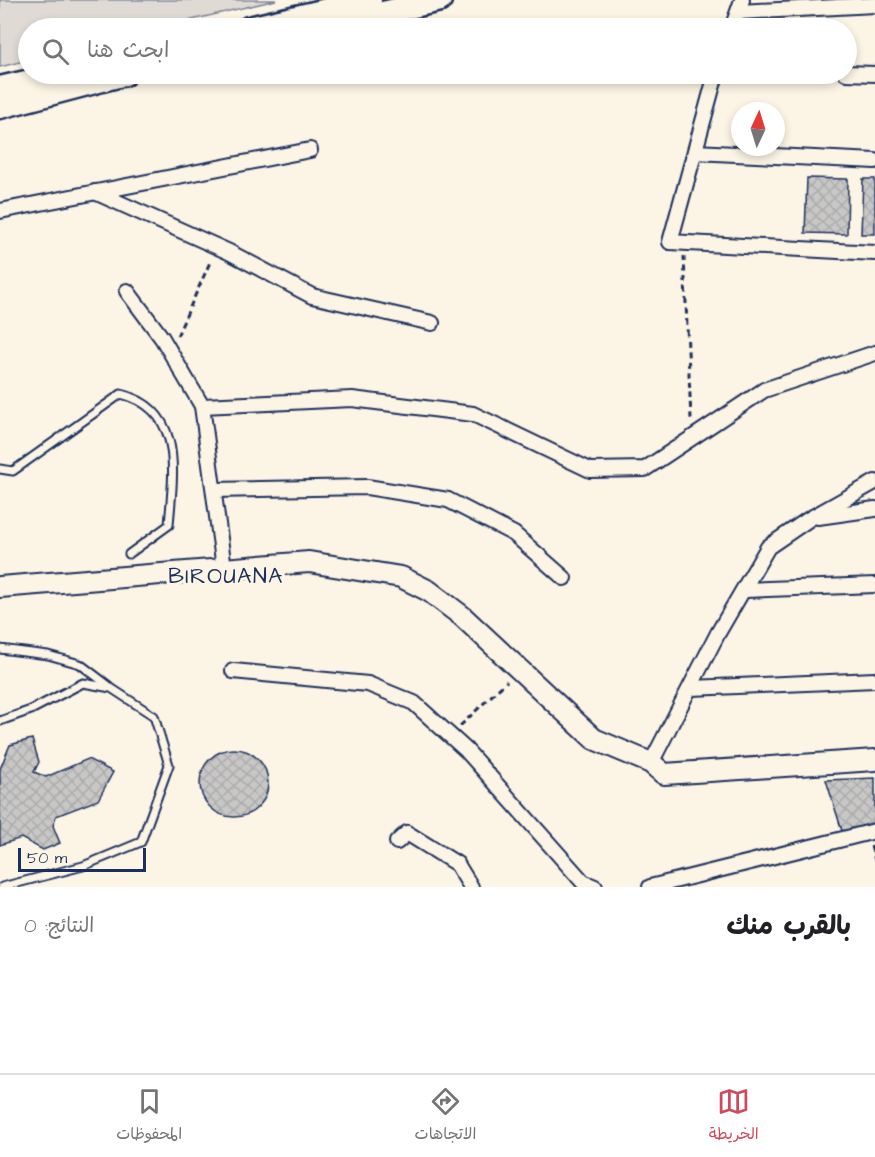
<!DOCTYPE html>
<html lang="ar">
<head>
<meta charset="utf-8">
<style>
  :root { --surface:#fff; --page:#f6f6f6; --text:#202124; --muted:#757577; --line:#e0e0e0; --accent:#d1495b }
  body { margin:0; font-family:"Architects Daughter","Playpen Sans Arabic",sans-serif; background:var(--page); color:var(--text); direction:rtl }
  .compass { position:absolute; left:731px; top:102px; width:54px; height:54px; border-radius:50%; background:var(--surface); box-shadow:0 3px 9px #0003; rotate:4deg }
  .scale { position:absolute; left:18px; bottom:15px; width:128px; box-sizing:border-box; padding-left:6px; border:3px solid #1b2f5e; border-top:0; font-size:16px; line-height:21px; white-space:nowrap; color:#1b2f5e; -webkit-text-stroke:4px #fcf5e5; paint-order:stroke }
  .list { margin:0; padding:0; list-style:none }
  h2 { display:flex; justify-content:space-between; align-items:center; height:78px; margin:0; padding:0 24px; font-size:26px }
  h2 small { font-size:20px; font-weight:400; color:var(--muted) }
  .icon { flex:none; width:33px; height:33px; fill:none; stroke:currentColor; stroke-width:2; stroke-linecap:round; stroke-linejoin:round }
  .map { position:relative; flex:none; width:875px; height:887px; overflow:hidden; direction:ltr }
  .search { position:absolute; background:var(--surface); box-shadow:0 3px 9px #0003; left:18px; right:18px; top:18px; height:66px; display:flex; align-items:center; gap:15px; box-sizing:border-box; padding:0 21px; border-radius:33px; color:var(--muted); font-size:22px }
  .sheet { height:186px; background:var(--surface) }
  nav { display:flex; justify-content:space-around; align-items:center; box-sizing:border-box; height:84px; border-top:2px solid var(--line); background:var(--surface); font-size:16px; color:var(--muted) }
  nav a { display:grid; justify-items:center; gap:3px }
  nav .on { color:var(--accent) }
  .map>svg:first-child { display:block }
  .park { fill:#dfdbd4; stroke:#7d8599; stroke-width:1.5 }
  .building { fill:url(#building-cross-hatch); stroke:#1b2f5e; stroke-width:1.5 }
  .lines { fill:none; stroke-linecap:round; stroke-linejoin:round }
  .service-casing { stroke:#1b2f5e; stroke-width:11 }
  .minor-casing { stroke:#1b2f5e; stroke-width:18 }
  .secondary-casing { stroke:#1b2f5e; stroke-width:24 }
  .primary-casing { stroke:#1b2f5e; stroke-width:27 }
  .path { stroke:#1b2f5e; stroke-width:3; stroke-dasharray:6 4.5; stroke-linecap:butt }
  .service { stroke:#fcf5e5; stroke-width:7 }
  .minor { stroke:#fcf5e5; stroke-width:14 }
  .secondary { stroke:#fcf5e5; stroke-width:20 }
  .primary { stroke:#fcf5e5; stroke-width:22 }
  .labels { text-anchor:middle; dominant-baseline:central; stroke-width:6; stroke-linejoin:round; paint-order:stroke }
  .neighbourhood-label { font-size:22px; letter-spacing:1.5px; fill:#1b2f5e; stroke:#fcf5e5 }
</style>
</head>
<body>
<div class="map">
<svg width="875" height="887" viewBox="0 0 875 887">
  <defs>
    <pattern id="building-cross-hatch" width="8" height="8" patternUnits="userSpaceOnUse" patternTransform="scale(1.5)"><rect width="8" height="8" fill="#c8c7c6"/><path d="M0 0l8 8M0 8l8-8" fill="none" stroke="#ababac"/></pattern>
  </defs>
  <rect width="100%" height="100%" fill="#fcf5e5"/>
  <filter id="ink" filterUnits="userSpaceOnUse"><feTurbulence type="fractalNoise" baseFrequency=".0167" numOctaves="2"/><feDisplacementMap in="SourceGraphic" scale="12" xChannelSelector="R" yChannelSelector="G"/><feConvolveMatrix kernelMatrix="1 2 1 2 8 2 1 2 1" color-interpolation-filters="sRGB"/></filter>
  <g filter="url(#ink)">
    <!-- park -->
    <polygon class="park" points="0,0 276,0 158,28 28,28 28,60 0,67"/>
    <!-- building -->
    <g class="building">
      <polygon points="807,178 848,179 847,234 805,233"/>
      <polygon points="863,179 875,179 875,234 861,234"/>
      <polygon points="32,739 39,762 34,772 46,777 88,759 113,772 98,800 56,816 53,826 60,843 43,850 21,838 0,845 0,769 10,745"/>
      <circle cx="234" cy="783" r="34"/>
      <polygon points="875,778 875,824 843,834 826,780"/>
    </g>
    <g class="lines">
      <defs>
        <g id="service">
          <path d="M 0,469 L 13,471 L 121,394 C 185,410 173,474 169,525 L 129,554"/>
          <polyline points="0,649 48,655 80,664 109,686"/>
          <polyline points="0,721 31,710 83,683 111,688 154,716 169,765 141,842 83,866 2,887"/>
        </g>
        <g id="minor">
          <polyline points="739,12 875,5"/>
          <polyline points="732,28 742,0"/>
          <polyline points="846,73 875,74"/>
          <polyline points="716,74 670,242 875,253"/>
          <polyline points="695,152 875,161"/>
          <polyline points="95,192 229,252 312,296 432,323"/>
          <polyline points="0,211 310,150"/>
          <polyline points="127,291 162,338 202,406 224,568"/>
          <polyline points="202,406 352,399 473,414 590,470 645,469 764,390 875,353"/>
          <polyline points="214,490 367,487 448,500 514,534 564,578"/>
          <polyline points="818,517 875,509"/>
          <polyline points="745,590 875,585"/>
          <polyline points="233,671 368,684 414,703 466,750 583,882 595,887"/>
          <polyline points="692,688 875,680"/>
          <polyline points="651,763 718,633 768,547 809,519 875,482"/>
          <polyline points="397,842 407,833 457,864 471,887"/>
          <polyline points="650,887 875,831"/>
        </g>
        <polyline id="secondary" points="0,587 309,562 401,577 429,591 462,616 594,739 651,763 664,774 875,760"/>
        <g id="primary">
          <polyline points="249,28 370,0"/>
          <polyline points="317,28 440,0"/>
          <polyline points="0,88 61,74"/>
          <polyline points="0,107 125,74"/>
        </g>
      </defs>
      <!-- service casing -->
      <use href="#service" class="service-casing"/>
      <!-- minor casing -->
      <use href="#minor" class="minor-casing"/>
      <!-- secondary casing -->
      <use href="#secondary" class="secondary-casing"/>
      <!-- primary casing -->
      <use href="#primary" class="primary-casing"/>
      <!-- path -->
      <g class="path">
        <polyline points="684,256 691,420"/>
        <polyline points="177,336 211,260"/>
        <polyline points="460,726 507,681"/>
        <polyline points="871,846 875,860"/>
      </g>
      <!-- service -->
      <use href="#service" class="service"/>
      <!-- minor -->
      <use href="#minor" class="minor"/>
      <!-- secondary -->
      <use href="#secondary" class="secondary"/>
      <!-- primary -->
      <use href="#primary" class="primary"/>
    </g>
  </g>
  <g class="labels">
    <!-- neighbourhood labels -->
    <g class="neighbourhood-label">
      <text x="226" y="576">BIROUANA</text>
    </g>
  </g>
</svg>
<svg class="compass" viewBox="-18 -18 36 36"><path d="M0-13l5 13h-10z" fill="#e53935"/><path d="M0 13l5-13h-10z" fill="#757577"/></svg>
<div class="scale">50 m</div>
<div class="search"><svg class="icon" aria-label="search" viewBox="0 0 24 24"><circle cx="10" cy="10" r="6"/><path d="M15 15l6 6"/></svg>ابحث هنا</div>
</div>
<section class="sheet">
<h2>بالقرب منك<small>النتائج: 0</small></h2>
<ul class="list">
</ul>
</section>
<nav>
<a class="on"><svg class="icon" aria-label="map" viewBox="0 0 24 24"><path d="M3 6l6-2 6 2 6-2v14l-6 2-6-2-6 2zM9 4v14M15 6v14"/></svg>الخريطة</a>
<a><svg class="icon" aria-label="directions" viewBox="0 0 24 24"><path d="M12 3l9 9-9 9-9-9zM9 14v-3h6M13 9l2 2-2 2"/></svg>الاتجاهات</a>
<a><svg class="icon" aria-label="saved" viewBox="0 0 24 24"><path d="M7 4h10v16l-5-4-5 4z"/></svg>المحفوظات</a>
</nav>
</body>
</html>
